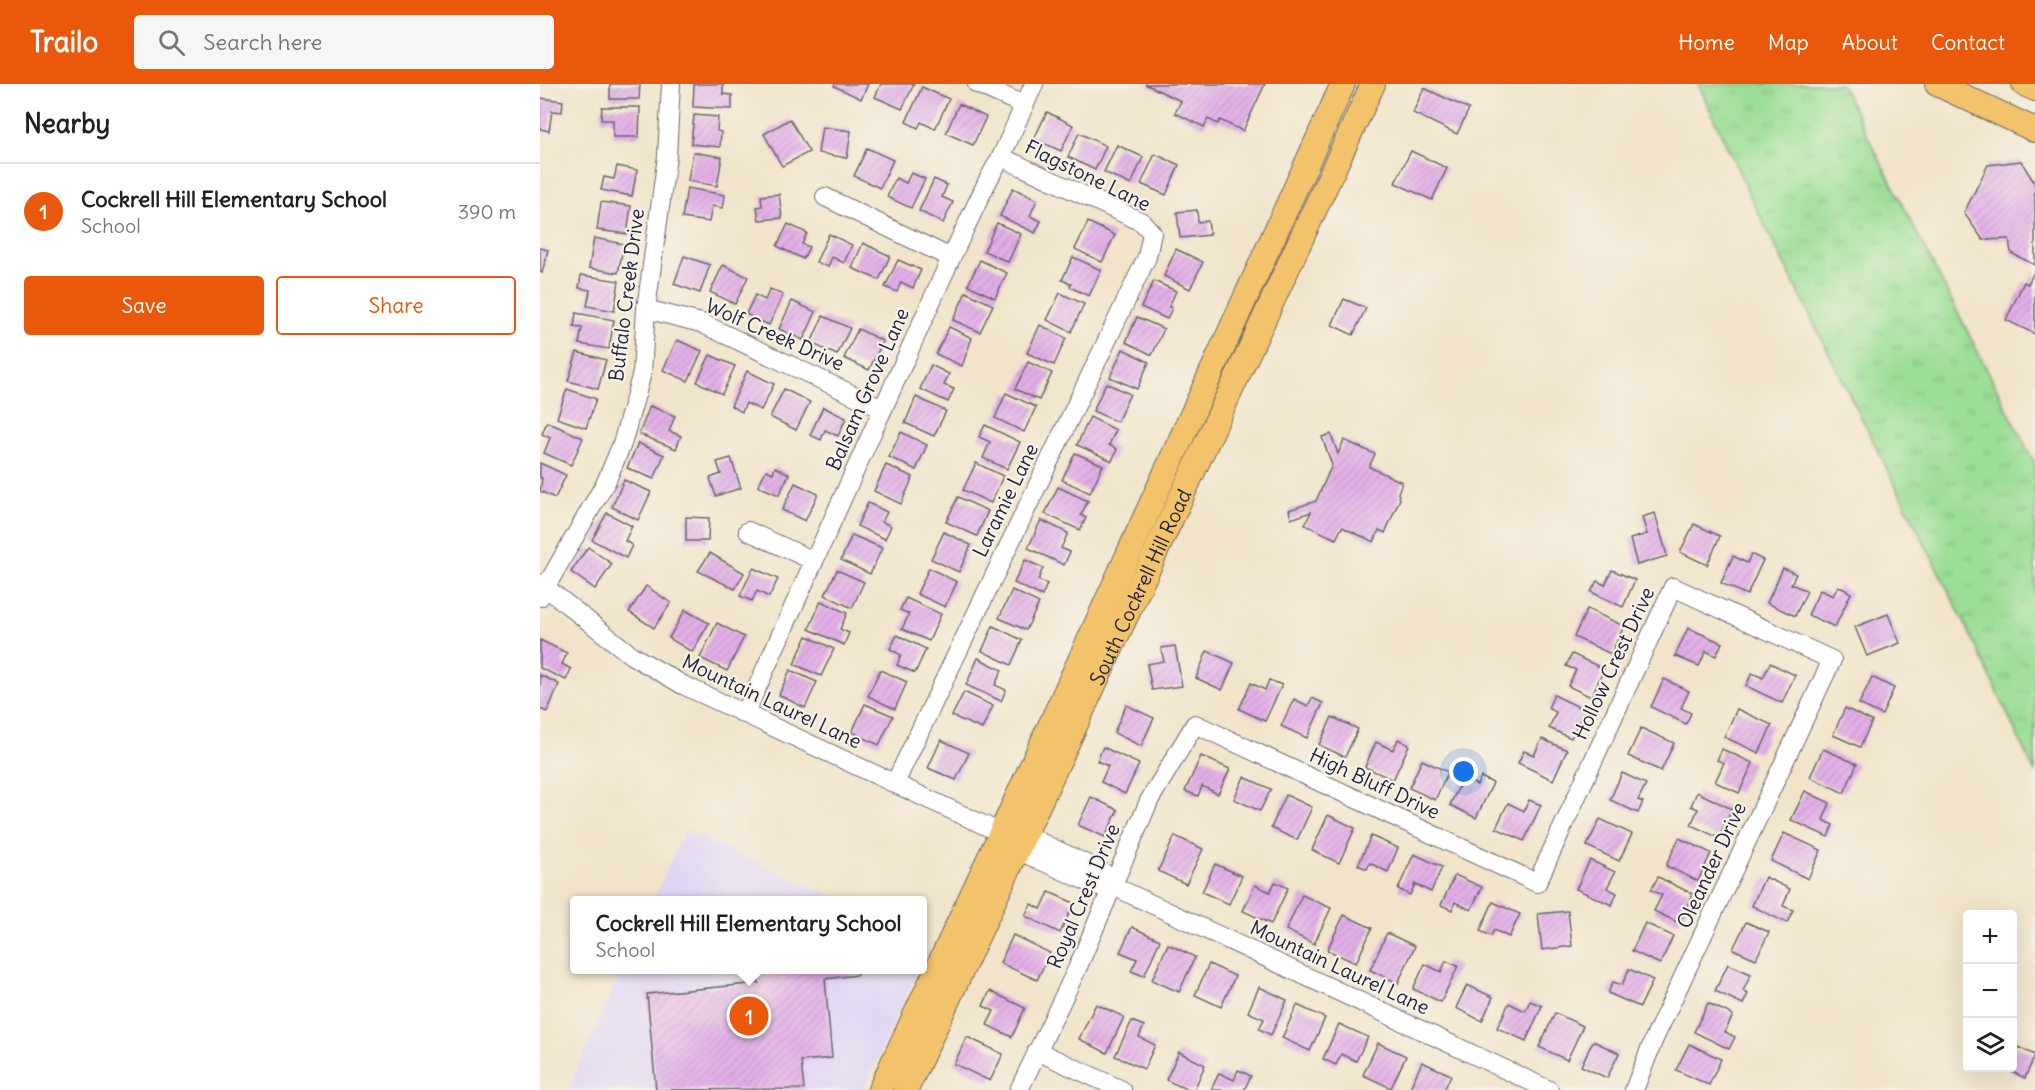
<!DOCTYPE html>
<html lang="en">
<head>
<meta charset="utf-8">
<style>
  :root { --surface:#fff; --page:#f6f6f6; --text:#202124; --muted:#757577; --line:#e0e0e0; --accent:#ea580c }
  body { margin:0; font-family:Delius,sans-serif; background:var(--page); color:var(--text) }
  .controls { position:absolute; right:18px; bottom:18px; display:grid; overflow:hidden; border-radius:6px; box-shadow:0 6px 24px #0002 }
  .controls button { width:54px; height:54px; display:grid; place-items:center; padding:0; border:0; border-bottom:2px solid var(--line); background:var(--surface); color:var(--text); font:30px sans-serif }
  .you { position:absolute; left:924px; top:688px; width:21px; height:21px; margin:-15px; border:4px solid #fff; border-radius:50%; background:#1a73e8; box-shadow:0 0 0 9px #1a73e833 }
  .badge { display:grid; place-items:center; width:39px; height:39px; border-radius:50%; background:var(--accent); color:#fff; font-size:20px; font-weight:700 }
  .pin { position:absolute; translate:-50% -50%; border:3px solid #fff; box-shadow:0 2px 6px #0006 }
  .popup { position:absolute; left:30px; top:812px; width:357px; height:78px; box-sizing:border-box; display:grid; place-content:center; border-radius:6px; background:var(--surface); filter:drop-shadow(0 2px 4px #0005); font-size:20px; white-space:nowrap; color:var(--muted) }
  .popup b { font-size:22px; color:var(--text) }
  .popup::after { content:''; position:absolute; left:50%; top:100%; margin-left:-12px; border:12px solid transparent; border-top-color:var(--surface) }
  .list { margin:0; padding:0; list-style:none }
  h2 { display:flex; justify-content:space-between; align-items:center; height:78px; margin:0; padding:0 24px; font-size:26px }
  h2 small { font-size:20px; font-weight:400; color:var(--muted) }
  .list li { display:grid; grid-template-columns:39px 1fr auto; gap:18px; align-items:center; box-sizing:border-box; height:96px; padding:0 24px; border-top:2px solid var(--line) }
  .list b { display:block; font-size:22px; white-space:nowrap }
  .list p { margin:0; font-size:20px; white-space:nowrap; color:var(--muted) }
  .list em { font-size:20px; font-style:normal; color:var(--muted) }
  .actions { display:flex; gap:12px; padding:18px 24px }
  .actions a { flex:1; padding:14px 0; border:2px solid var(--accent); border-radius:6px; text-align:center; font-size:21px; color:var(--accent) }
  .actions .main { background:var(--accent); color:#fff }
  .icon { flex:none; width:33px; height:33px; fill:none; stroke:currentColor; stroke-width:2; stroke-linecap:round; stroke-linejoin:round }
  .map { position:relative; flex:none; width:1495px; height:1006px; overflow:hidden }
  header { display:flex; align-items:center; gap:36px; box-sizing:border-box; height:84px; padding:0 30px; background:var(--accent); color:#fff }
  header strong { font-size:28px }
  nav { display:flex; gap:33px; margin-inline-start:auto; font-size:21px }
  .search { width:420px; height:54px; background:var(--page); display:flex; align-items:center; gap:15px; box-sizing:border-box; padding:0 21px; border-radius:6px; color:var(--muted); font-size:22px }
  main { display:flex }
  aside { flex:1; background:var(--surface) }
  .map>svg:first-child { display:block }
  .built { fill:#e0d4f4 }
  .grass { fill:url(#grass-tufts); stroke:#5e8068; stroke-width:1.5 }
  .building { fill:url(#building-hatch) }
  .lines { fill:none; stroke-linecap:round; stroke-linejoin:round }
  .minor-casing { stroke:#6a666d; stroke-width:20 }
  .major-casing { stroke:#6a666d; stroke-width:26 }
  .minor { stroke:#fff; stroke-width:18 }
  .major { stroke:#f2c36a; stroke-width:24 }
  .labels { text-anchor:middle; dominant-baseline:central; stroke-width:4.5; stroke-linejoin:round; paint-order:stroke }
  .street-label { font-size:20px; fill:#22223b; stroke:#f7f3e8 }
</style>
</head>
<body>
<header>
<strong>Trailo</strong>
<div class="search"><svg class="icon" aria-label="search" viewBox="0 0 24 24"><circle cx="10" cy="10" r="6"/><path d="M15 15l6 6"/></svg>Search here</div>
<nav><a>Home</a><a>Map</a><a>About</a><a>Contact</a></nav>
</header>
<main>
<aside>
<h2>Nearby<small></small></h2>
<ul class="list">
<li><span class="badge">1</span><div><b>Cockrell Hill Elementary School</b><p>School</p></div><em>390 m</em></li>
</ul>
<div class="actions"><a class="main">Save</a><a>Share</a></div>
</aside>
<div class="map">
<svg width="1495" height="1006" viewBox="0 0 1495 1006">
  <defs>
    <pattern id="grass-tufts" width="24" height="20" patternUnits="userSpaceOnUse" patternTransform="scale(1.5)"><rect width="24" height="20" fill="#9bde95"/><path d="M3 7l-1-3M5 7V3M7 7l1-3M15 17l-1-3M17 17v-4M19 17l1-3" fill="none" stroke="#85be81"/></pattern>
    <pattern id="building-hatch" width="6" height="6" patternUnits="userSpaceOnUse" patternTransform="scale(1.5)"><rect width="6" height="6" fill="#e2afe7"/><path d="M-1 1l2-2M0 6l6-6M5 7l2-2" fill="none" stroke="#c296c7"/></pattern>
  </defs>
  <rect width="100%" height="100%" fill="#f7f3e8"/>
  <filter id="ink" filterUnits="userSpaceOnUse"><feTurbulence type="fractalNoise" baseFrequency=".0167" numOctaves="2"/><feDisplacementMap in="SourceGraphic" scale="12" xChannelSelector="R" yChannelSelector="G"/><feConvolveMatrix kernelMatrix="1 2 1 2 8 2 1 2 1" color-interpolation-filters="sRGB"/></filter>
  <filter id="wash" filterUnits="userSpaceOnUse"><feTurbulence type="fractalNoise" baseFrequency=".008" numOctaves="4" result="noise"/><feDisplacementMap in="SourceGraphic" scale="24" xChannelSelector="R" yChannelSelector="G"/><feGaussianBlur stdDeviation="1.35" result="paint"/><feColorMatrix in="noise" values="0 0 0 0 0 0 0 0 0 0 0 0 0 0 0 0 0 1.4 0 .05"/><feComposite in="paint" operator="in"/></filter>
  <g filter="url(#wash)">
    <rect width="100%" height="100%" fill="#f1e4ca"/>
    <!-- built -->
    <g class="built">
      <polygon points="145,746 300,816 113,816"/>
      <polygon points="82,886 378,886 323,1006 28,1006"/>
    </g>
    <!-- grass -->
    <polygon class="grass" points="1158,0 1301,0 1495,380 1495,689 1435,560 1210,112"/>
    <g id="blocks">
      <!-- building -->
      <g class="building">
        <polygon points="70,0 100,0 99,15 70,15"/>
        <polygon points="154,0 183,0 183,10 192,11 192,25 153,23"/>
        <polygon points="295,0 328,0 321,15 294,2"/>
        <polygon points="341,0 374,0 362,25 335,13"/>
        <polygon points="605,0 725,0 703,47 680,36 678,40 668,35 664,43 635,29 641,17"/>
        <polygon points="382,3 409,15 395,45 381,38 378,44 366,38"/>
        <polygon points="884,4 929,25 917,50 873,29"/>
        <polygon points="0,14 23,17 22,28 12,27 9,47 0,45"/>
        <polygon points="419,20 446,33 433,61 406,49"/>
        <polygon points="62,23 100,23 99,53 73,53 73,36 61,36"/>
        <polygon points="507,28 533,41 521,67 494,55"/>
        <polygon points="154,31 178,33 177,47 181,48 180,63 151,60"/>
        <polygon points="250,35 269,68 242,82 224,50"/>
        <polygon points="282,43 311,47 307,74 278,69"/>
        <polygon points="539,49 566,62 555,86 528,73"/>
        <polygon points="577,61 603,73 591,101 564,88"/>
        <polygon points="327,64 353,76 340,104 314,92"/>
        <polygon points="871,67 907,84 892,116 855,99"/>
        <polygon points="153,68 182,73 177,102 148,97"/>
        <polygon points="615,70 639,81 626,111 601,100"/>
        <polygon points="1481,77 1495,100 1495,181 1471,169 1469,155 1443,156 1424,129 1448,81"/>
        <polygon points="77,82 97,86 92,112 61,106 64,93 74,95"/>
        <polygon points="371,89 385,95 371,124 347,113 356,94 366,99"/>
        <polygon points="394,95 407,101 402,113 413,118 403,139 379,127"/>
        <polygon points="147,104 185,111 183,124 172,122 169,138 142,134"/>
        <polygon points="473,104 497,116 490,132 501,137 495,149 460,132"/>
        <polygon points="239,110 242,134 219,136 217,123 222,122 221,112"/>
        <polygon points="61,118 91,122 87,150 57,146"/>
        <polygon points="657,126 658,138 668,137 670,151 640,154 637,128"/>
        <polygon points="548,138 575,151 562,178 535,165"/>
        <polygon points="457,139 481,150 468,178 444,167"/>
        <polygon points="248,140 267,149 262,160 269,163 263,175 237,162"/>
        <polygon points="289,150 312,161 304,179 292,173 288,183 276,178"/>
        <polygon points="54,154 84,160 78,189 49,184"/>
        <polygon points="323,159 350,172 339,196 312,184"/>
        <polygon points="0,164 8,166 2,189 0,188"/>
        <polygon points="636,165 663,178 650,205 624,192"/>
        <polygon points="144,172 170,181 160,209 134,200"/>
        <polygon points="533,173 561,186 549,212 530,203 531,200 522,196"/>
        <polygon points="358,176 381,186 373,204 361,198 357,208 345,203"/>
        <polygon points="440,176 467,189 455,214 428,201"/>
        <polygon points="183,181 208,193 195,220 170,208"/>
        <polygon points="1495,186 1495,250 1466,236 1484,198 1488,200"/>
        <polygon points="41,191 79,197 74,227 47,222 50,206 39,204"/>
        <polygon points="614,197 636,207 629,223 632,224 627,235 601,223"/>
        <polygon points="230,205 243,211 229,241 206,230 215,211 225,216"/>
        <polygon points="426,208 453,221 440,248 413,236"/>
        <polygon points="520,209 544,220 531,248 507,236"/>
        <polygon points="804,215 826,224 813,251 792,241"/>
        <polygon points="252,217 276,228 263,256 239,245"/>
        <polygon points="36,229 74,236 69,265 39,260 42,244 34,243"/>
        <polygon points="283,232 310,244 297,271 271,259"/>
        <polygon points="597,233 624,245 612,271 586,258"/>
        <polygon points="500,241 526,254 514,281 487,269"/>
        <polygon points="409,243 432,254 422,282 396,270"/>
        <polygon points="318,245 343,257 329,286 304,274"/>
        <polygon points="137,256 162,267 148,297 123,286"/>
        <polygon points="583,265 609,278 597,305 570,293"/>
        <polygon points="37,268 66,276 58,305 28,297"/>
        <polygon points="170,271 195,282 182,310 157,298"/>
        <polygon points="488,278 512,289 499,316 475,305"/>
        <polygon points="391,281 409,290 404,301 414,305 408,318 380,305"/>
        <polygon points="207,287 234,300 221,326 206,319 202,328 191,322"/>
        <polygon points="566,299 590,310 577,338 553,327"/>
        <polygon points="27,305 56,315 46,344 17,334"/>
        <polygon points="244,305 270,318 256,346 230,333"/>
        <polygon points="466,309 496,323 484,348 455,334"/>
        <polygon points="376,313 406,327 394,352 365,339"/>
        <polygon points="110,322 135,332 129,347 141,352 136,365 99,350"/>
        <polygon points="283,323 306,334 298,352 285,346 281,356 270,351"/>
        <polygon points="550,333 576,346 569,361 577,365 572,377 537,361"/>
        <polygon points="7,338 43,354 31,381 4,369 10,354 2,350"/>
        <polygon points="445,341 480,358 467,385 443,374 450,358 439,353"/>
        <polygon points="361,348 387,361 376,386 349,373"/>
        <polygon points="791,350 798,370 804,356 835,370 829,383 862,398 858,409 860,415 845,449 839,446 834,458 802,443 796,455 765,441 771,428 751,435 749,426 776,417 792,381 782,353"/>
        <polygon points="98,359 124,371 114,395 87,384"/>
        <polygon points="535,369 563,381 550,409 522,396"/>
        <polygon points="191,374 201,404 176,412 170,394 181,390 177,378"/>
        <polygon points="0,379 26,391 15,414 0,407 2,394 0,394"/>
        <polygon points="436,379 463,392 451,419 423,406"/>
        <polygon points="346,381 373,393 361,420 334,407"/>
        <polygon points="235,383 249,390 239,411 218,402 226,386 233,389"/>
        <polygon points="84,396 111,408 98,436 72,423"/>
        <polygon points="255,399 278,410 265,437 242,426"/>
        <polygon points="518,403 548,417 541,431 546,434 540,446 505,430"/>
        <polygon points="418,413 448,427 437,452 406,438"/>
        <polygon points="328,419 347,428 342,438 351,442 345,455 317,442"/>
        <polygon points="67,429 92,442 85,457 92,461 86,474 52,456"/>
        <polygon points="1115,429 1127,472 1097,481 1090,455 1107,450 1102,433"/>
        <polygon points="146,433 169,434 168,457 146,457"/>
        <polygon points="501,436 528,449 521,464 530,468 524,481 488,464"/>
        <polygon points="1154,440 1180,452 1167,481 1140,468"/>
        <polygon points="404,448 431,461 419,488 391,475"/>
        <polygon points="312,451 342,464 330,490 301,476"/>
        <polygon points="48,463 72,480 55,505 31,488"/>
        <polygon points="170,469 204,489 195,505 158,487"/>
        <polygon points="1211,470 1223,476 1207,511 1181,499 1193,472 1207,479"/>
        <polygon points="485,476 503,484 498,496 507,500 502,512 474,499"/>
        <polygon points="213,484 238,495 229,513 217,507 212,517 200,512"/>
        <polygon points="389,484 417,498 405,523 377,510"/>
        <polygon points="1243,484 1256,490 1251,500 1267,507 1255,532 1227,519"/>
        <polygon points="297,486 324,498 312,524 285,511"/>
        <polygon points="1072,486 1095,496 1083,523 1051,508 1057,497 1065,501"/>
        <polygon points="106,502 131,519 114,544 89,528"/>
        <polygon points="1298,502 1311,509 1295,543 1268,531 1280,506 1293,512"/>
        <polygon points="472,506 499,519 486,546 459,534"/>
        <polygon points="366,514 401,530 389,557 362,545 369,530 360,526"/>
        <polygon points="281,517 307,529 300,545 309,549 304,561 269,545"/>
        <polygon points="1047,525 1084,542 1071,570 1034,553"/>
        <polygon points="145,526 169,539 152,568 129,554"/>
        <polygon points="1348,530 1360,559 1327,572 1315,543"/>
        <polygon points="177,539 204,553 187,587 160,574"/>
        <polygon points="453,542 482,556 471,581 442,567"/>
        <polygon points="1148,544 1182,559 1176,572 1166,567 1159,582 1135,572"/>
        <polygon points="357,551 386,565 375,589 357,581 361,571 350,565"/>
        <polygon points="267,552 294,565 281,592 254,580"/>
        <polygon points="0,556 27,569 22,580 31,585 26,596 0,584"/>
        <polygon points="635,562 642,602 612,606 607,580 624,577 621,564"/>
        <polygon points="667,567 694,579 682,606 656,594"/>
        <polygon points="1032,570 1064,585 1051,613 1028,602 1036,586 1026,582"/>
        <polygon points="438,574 462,586 455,601 466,606 461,617 426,601"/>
        <polygon points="1230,579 1255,591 1242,619 1206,602 1212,589 1223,594"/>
        <polygon points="250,586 277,598 265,624 239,611"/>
        <polygon points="340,586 367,598 355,625 328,612"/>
        <polygon points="0,591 19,600 7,628 0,625"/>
        <polygon points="1332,593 1354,604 1342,631 1319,620"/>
        <polygon points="1124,595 1149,607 1141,624 1151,629 1146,640 1111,623"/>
        <polygon points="729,596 742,601 725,637 699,625 711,599 725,606"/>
        <polygon points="424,608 453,622 442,645 412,632"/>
        <polygon points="1014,611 1045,626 1031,654 1009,644 1016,628 1008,624"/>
        <polygon points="772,614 783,619 767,654 741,642 754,615 768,622"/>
        <polygon points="325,620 353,632 339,661 312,648"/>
        <polygon points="586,621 614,634 601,662 574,649"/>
        <polygon points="1305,624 1332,637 1320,663 1293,651"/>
        <polygon points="1197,625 1232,641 1219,669 1184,653"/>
        <polygon points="792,633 818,645 805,673 779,661"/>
        <polygon points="1101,644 1134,659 1121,687 1088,672"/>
        <polygon points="858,655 869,661 853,696 825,683 836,658 853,666"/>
        <polygon points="1002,655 1027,666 1013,696 978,679 984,667 994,671"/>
        <polygon points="401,656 429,669 416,696 388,684"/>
        <polygon points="563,663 599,680 585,710 561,698 568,682 557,677"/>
        <polygon points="1182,665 1213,679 1199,709 1175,698 1184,679 1177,676"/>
        <polygon points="1283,665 1317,680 1304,709 1270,693"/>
        <polygon points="661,672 690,685 678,710 662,702 658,712 645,707"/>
        <polygon points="882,676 908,688 895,716 869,704"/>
        <polygon points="1082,689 1106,700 1098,716 1103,718 1098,729 1070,716"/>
        <polygon points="704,693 731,705 720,727 694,715"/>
        <polygon points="941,693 953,699 936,734 910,721 923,694 937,701"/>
        <polygon points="1265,707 1290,719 1283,736 1293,741 1288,753 1251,736"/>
        <polygon points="1157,708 1192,725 1179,754 1151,741 1158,725 1151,722"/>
        <polygon points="746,711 772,723 757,756 731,744"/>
        <polygon points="551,713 578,726 565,753 538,741"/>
        <polygon points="989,716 1001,721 984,757 956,744 968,719 984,727"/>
        <polygon points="788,731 815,744 799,779 772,766"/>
        <polygon points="1060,735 1092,750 1079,777 1047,762"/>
        <polygon points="1244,749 1281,766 1268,795 1231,777"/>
        <polygon points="635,752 663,765 646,800 618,787"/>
        <polygon points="831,752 858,764 848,788 830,779 827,785 818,781"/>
        <polygon points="1139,754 1171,769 1158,797 1126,782"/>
        <polygon points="874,770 902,783 891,808 875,800 870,811 858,805"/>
        <polygon points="1050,776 1075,788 1067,804 1077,809 1072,821 1036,805"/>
        <polygon points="675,780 702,792 689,820 662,808"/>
        <polygon points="915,791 942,803 931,826 915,818 912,826 901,821"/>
        <polygon points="1118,793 1153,810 1139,839 1114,827 1122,811 1111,806"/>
        <polygon points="1225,793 1250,805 1243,822 1253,826 1247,839 1212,822"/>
        <polygon points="735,798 748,804 731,840 703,827 715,801 730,808"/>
        <polygon points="509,808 534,819 520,849 485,832 491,820 501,825"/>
        <polygon points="762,811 791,824 774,860 746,846"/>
        <polygon points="953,818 980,830 969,853 954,846 951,852 940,847"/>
        <polygon points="1028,827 1032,862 1002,866 998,830"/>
        <polygon points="804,831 832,844 816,879 787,866"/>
        <polygon points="1206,838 1229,848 1216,875 1193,865"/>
        <polygon points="1105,839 1133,852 1120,880 1092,867"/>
        <polygon points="592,843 620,856 604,892 591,887 597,875 580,868"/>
        <polygon points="847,849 875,862 858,899 830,886"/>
        <polygon points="473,851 510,869 497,896 460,879"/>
        <polygon points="628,860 655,873 639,908 612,896"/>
        <polygon points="906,877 918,882 901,918 873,905 885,880 901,888"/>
        <polygon points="669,880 695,892 681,923 655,911"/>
        <polygon points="1188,880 1211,890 1203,907 1208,910 1203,920 1175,907"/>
        <polygon points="1089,885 1113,896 1100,923 1068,909 1073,898 1082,901"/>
        <polygon points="217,886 316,886 317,891 285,895 292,974 261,977 264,1005 116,1006 107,910 219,899"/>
        <polygon points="927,901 953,913 942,937 916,924"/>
        <polygon points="719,903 747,916 731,951 719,945 724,935 708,928"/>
        <polygon points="450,907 485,924 472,953 447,941 454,927 443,922"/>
        <polygon points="990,917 1002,922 986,957 957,944 969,919 985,927"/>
        <polygon points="1168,919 1193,931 1185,948 1195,953 1189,965 1154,948"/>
        <polygon points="556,920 584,933 567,969 539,955"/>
        <polygon points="757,921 785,934 770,967 742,954"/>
        <polygon points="1015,929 1043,942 1027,976 999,963"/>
        <polygon points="592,937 604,942 599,953 615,961 604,985 575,972"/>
        <polygon points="799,940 828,953 816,977 801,970 796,981 783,975"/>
        <polygon points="427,953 463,970 450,997 414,980"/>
        <polygon points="1053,957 1079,969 1067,994 1041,982"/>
        <polygon points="838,959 866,972 851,1004 823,991"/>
        <polygon points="1149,960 1181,975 1169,1001 1136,986"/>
        <polygon points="1472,960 1495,971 1485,994 1464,984 1472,984"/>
        <polygon points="639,968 665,981 654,1006 648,1006 626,996"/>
        <polygon points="882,978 911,991 904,1006 869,1006"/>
        <polygon points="698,986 711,992 704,1006 671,1006 679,989 694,996"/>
      </g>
    </g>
  </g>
  <g filter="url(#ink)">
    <use href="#blocks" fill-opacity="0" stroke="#6a666d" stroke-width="1.5"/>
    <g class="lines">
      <defs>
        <g id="minor">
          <polyline points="437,0 484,21"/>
          <polyline points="285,113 411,174"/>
          <polyline points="106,225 161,239 343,325"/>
          <polyline points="208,447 274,477"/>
          <polyline points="0,499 91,571 143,601 461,749 477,766 557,802 573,802 1009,1006"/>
          <polyline points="0,513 66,398 82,360 102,289 106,225 127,72 131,0"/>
          <polyline points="205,630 411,174 447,98 461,73 494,0"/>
          <polyline points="355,699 607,173 612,149 602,138 461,73"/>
          <polyline points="471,750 485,751 563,788 573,802"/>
          <polyline points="497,967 582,1006"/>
          <polyline points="479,1006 537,885 609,717 655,640 997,799 1133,503 1292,576 1114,955 1094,1006"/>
        </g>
        <g id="major">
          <polyline points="1397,0 1495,46"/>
          <polyline points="1484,0 1495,5"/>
          <polyline points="340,1006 461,749 803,0"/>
          <path id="s1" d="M 366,1006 L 833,0"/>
        </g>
      </defs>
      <!-- minor casing -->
      <use href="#minor" class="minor-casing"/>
      <!-- major casing -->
      <use href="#major" class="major-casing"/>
      <!-- minor -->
      <use href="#minor" class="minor"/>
      <!-- major -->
      <use href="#major" class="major"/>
    </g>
  </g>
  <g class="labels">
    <!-- street labels -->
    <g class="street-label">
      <text transform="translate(548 91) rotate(26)">Flagstone Lane</text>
      <text transform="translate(86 211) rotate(-83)">Buffalo Creek Drive</text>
      <text transform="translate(235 250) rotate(24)">Wolf Creek Drive</text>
      <text transform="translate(327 305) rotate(-66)">Balsam Grove Lane</text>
      <text transform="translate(465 416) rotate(-64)">Laramie Lane</text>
      <text stroke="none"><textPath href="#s1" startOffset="555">South Cockrell Hill Road</textPath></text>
      <text transform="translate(1073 579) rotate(-65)">Hollow Crest Drive</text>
      <text transform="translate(232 617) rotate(25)">Mountain Laurel Lane</text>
      <text transform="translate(835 699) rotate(25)">High Bluff Drive</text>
      <text transform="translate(1171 781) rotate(-65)">Oleander Drive</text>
      <text transform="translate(543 812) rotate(-67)">Royal Crest Drive</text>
      <text transform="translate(800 883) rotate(25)">Mountain Laurel Lane</text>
    </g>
  </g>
</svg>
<div class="controls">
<button>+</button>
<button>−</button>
<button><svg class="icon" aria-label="layers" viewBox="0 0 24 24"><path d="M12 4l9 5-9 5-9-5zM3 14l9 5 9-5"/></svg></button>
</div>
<div class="you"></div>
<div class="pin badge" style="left:209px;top:932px">1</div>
<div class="popup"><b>Cockrell Hill Elementary School</b>School</div>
</div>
</main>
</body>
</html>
